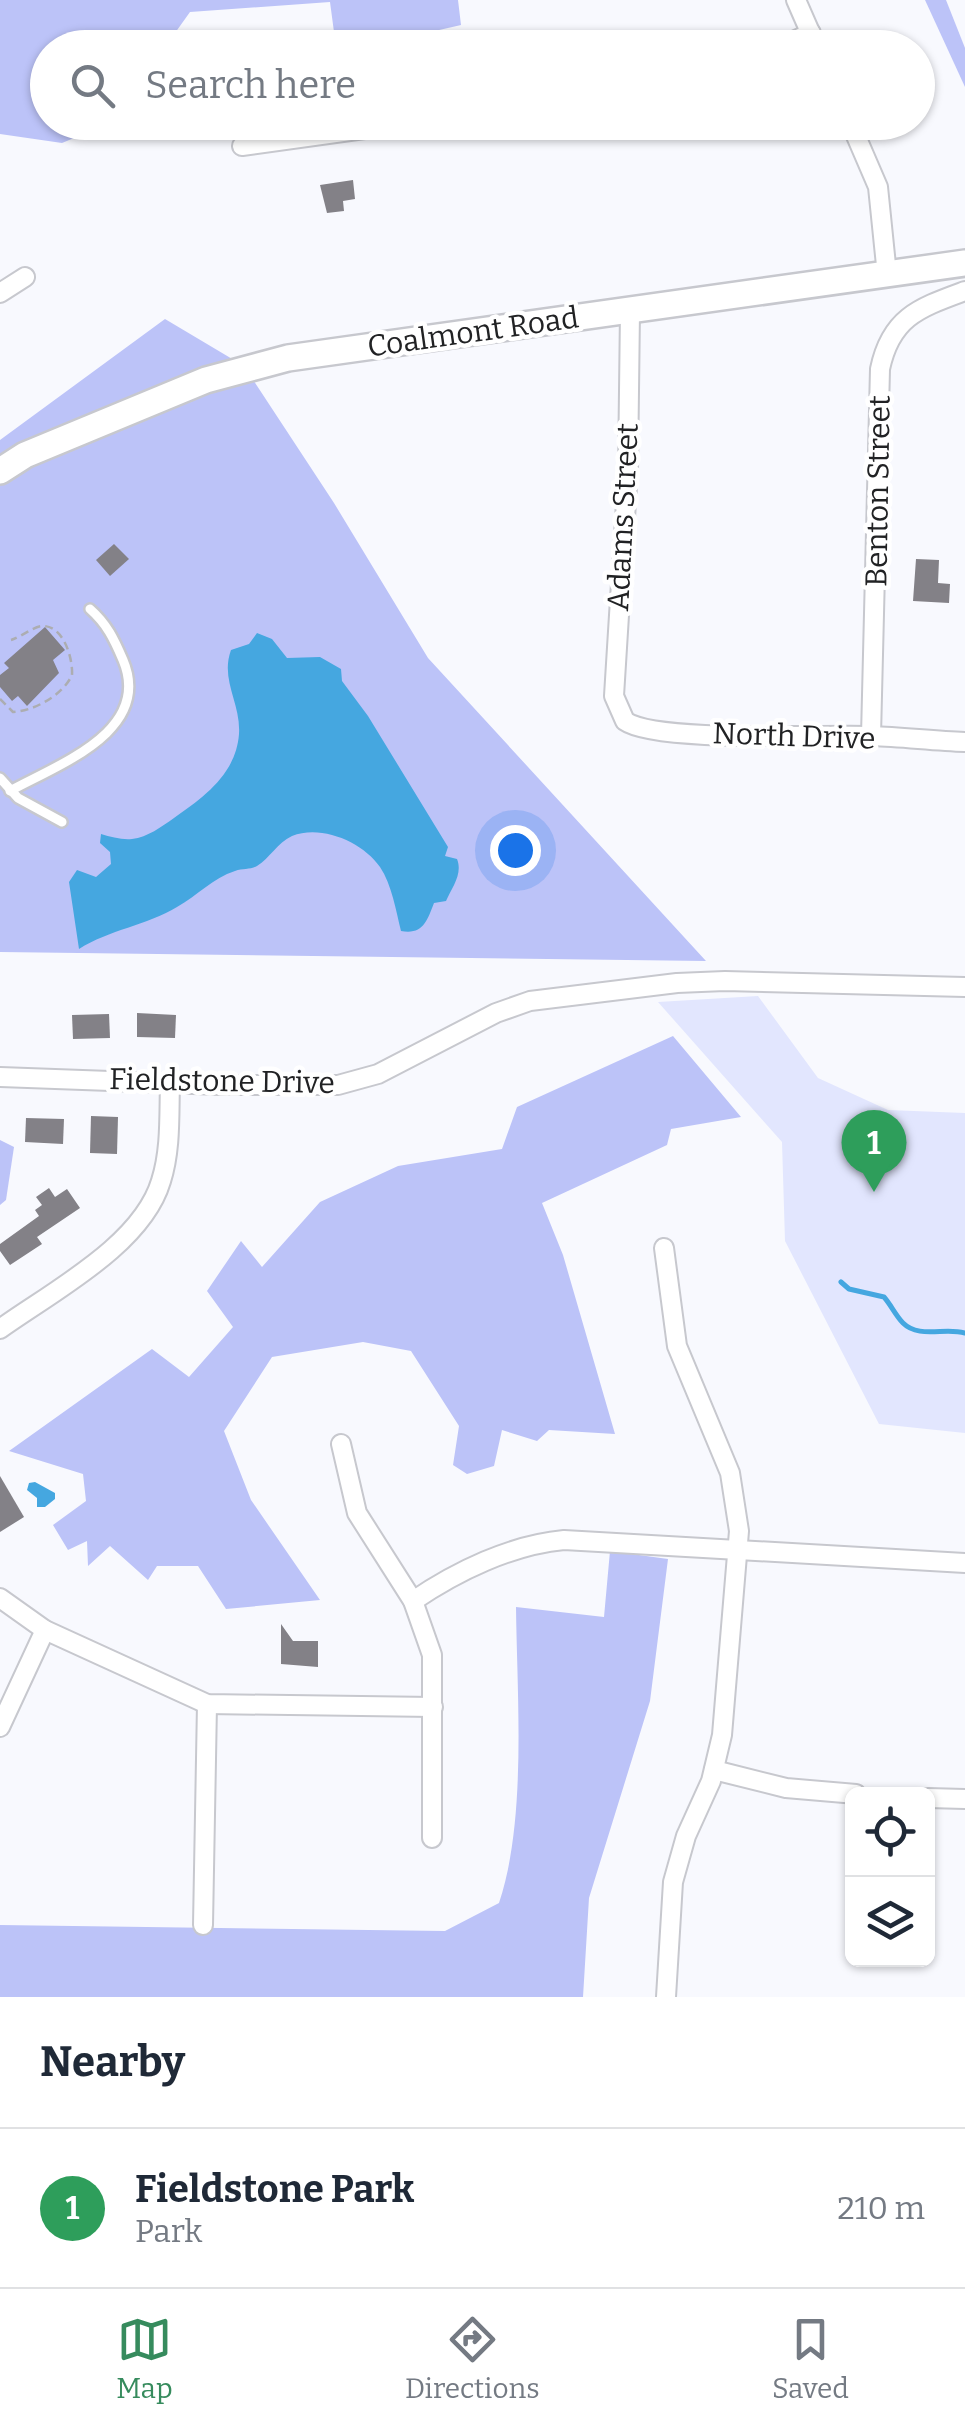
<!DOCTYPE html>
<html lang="en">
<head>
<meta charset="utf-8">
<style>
  :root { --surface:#fff; --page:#f6f6f7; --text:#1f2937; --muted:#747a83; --line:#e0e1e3; --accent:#368b5d }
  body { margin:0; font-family:Bitter,serif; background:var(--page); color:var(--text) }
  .controls { position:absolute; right:30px; bottom:30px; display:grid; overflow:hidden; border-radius:15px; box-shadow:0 2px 8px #0004 }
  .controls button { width:90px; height:90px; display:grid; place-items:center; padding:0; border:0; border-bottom:2px solid var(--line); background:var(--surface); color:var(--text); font:50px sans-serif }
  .you { position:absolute; left:515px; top:850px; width:35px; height:35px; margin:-25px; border:8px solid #fff; border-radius:50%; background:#1a73e8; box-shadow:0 0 0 15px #1a73e833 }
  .badge { display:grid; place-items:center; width:65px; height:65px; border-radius:50%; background:var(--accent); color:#fff; font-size:32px; font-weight:700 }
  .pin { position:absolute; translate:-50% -82px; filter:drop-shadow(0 2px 5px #0008) }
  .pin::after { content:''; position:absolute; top:52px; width:35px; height:30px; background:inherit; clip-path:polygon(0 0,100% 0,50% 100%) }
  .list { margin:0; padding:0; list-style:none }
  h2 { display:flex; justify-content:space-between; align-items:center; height:130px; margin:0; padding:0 40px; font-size:42px }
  h2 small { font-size:32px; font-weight:400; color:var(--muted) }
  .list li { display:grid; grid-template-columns:65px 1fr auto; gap:30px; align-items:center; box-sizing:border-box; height:160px; padding:0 40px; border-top:2px solid var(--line) }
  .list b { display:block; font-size:38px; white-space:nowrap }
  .list p { margin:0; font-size:32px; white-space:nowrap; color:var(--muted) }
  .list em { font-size:32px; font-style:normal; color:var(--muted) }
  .icon { flex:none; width:55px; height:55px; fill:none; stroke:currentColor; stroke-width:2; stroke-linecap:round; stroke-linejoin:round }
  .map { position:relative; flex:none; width:965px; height:1997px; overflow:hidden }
  .search { position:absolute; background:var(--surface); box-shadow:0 2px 8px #0004; left:30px; right:30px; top:30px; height:110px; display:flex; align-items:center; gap:25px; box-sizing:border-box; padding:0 35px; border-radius:55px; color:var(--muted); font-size:38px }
  .sheet { height:290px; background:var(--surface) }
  nav { display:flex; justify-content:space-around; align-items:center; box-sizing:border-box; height:140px; border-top:2px solid var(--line); background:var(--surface); font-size:28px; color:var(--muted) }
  nav a { display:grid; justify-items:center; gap:5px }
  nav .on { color:var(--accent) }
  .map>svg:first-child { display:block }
  .green { fill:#e2e6fe }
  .forest { fill:#bcc3f8 }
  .water { fill:#45a7e0 }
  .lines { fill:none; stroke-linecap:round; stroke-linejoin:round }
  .stream { stroke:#45a7e0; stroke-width:5 }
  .building { fill:#838187 }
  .lane-casing { stroke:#c7c8ce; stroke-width:14 }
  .street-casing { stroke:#c7c8ce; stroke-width:22 }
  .secondary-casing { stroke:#c7c8ce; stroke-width:30 }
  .path { stroke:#acadb1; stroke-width:2.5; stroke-dasharray:8 5; stroke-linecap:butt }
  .lane { stroke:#fff; stroke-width:9 }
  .street { stroke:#fff; stroke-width:18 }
  .secondary { stroke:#fff; stroke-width:25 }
  .labels { text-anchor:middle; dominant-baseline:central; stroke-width:9; stroke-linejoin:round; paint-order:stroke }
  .street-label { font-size:30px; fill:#212224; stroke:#fff }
</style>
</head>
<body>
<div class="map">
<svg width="965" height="1997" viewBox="0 0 965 1997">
  <rect width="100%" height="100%" fill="#f8f9fe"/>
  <!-- green -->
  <polygon class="green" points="758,996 818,1078 888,1110 965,1113 965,1433 879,1424 785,1241 782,1142 658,1002"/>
  <!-- forest -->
  <g class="forest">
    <polygon points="0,0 458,0 461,25 365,47 336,47 330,2 190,12 165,47 48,48 48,122 110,123 62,143 0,134"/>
    <polygon points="925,0 946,0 965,48 965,87"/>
    <polygon points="165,319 244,366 334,503 428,658 706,961 0,952 0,440"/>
    <polygon points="673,1036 741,1117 671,1129 667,1145 542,1203 563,1255 615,1434 549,1430 537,1441 502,1430 494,1466 467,1474 453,1465 459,1426 411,1351 363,1342 272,1357 224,1431 251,1500 320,1600 226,1609 198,1566 157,1566 148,1580 110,1546 88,1566 87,1541 68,1550 53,1525 86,1501 83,1474 9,1451 152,1349 189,1377 233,1327 207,1291 241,1241 262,1267 320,1202 398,1166 502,1149 517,1107"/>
    <polygon points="0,1140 14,1147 6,1200 0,1205"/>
    <path d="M 610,1551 L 668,1559 L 650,1701 L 589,1898 L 583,1997 L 0,1997 L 0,1925 L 445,1931 L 499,1903 C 527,1819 517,1696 516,1607 L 604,1617 Z"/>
  </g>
  <!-- water -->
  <g class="water">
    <path d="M 257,633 L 272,639 L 287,658 L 320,657 L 341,669 L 342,681 L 368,716 L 448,847 L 445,856 L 457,859 C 463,874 452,887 446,901 L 434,903 C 427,921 423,935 401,931 C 396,911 392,885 380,867 C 363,842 321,824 292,836 C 277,843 270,858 257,866 C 250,870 243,868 235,871 C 213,878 197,896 177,907 C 147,925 109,930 79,949 L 69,882 L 77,870 L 96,877 L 111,864 L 110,852 L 100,843 L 101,834 C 111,837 122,840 132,839 C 148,837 161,827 174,818 C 204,797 236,774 239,734 C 241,703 220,680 231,650 L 249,644 Z"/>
    <polygon points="35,1482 55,1493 55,1499 45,1507 37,1507 37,1498 27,1490 29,1483"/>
  </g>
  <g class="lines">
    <!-- stream -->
    <path class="stream" d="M 841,1282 L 849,1289 L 884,1297 C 891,1305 896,1316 903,1323 C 919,1339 945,1327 965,1333"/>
  </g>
  <!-- building -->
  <g class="building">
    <polygon points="768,122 808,122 775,137"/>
    <polygon points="353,180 355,199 343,201 344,211 327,213 320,185"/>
    <polygon points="114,544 129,559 110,576 96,560"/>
    <polygon points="916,559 939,560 938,583 950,584 949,603 913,601"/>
    <polygon points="45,627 65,650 53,660 59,673 27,706 18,696 12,701 0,687 0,675 9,668 4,663"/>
    <polygon points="137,1013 176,1015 175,1038 137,1037"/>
    <polygon points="109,1014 110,1038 73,1039 72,1015"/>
    <polygon points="91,1116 118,1117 117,1154 90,1153"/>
    <polygon points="26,1118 64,1119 63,1144 25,1142"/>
    <polygon points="49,1188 55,1197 67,1189 80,1208 37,1237 42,1244 10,1265 0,1251 0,1244 39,1216 35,1210 42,1205 36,1197"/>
    <polygon points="0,1476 24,1517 0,1532"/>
    <polygon points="281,1624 293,1641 318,1641 318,1667 281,1664"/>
  </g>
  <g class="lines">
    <defs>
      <g id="lane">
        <polyline points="0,778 18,798 62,822"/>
        <path d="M 10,791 C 59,764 153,731 123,660 C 114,639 107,624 90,609"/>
      </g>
      <g id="street">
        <polyline points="796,0 817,48"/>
        <polyline points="778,48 811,33"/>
        <polyline points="850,122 878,187 887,275"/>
        <polyline points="242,146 415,122"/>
        <polyline points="0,293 25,277"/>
        <path d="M 630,311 L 628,470 L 614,696 L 625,721 C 656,743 826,734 872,736 C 903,737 934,741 965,742"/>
        <path d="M 871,736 L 880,369 C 891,317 919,308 965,291"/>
        <polyline points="0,1077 220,1085 338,1085 378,1074 496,1013 530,1001 677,983 725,981 965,987"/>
        <polyline points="664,1248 677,1346 730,1473 739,1531 722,1735 711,1781 686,1836 673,1882 666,1997"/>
        <path d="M 0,1329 C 53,1291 142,1245 161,1181 C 171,1150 169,1115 170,1082"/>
        <polyline points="341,1444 357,1513 413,1601 432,1655 432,1838"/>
        <polyline points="0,1598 45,1630 207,1704 433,1707"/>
        <path d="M 413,1601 C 457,1571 511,1545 564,1540 L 965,1563"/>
        <polyline points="0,1727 45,1630"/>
        <polyline points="714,1770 786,1788 856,1794"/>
        <polyline points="928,1798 965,1799"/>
        <polyline points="203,1925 207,1704"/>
      </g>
      <polyline id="secondary" points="0,471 25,455 206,380 288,358 965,263"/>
    </defs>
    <!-- lane casing -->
    <use href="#lane" class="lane-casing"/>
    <!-- street casing -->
    <use href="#street" class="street-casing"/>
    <!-- secondary casing -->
    <use href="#secondary" class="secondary-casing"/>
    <!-- path -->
    <path class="path" d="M 0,699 L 13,712 C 34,711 63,695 72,675 C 73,659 64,626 43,626 C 34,626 21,637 11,640"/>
    <!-- lane -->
    <use href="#lane" class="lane"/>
    <!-- street -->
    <use href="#street" class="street"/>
    <!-- secondary -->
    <use href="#secondary" class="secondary"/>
  </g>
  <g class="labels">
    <!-- street labels -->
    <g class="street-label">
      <text transform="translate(473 332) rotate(-8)">Coalmont Road</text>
      <text transform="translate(878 491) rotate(-89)">Benton Street</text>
      <text transform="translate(623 517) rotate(-87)">Adams Street</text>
      <text transform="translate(794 736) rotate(2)">North Drive</text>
      <text transform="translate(222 1081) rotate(1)">Fieldstone Drive</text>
    </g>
  </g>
</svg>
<div class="controls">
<button><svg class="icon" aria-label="locate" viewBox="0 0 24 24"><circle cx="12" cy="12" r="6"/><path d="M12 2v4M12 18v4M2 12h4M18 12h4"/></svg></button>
<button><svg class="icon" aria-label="layers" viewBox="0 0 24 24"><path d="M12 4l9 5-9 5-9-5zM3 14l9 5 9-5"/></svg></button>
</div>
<div class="you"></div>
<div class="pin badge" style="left:874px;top:1192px;background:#2e9e5b">1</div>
<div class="search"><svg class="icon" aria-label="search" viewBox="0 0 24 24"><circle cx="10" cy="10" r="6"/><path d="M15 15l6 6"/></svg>Search here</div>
</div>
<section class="sheet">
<h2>Nearby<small></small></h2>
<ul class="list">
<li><span class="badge" style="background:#2e9e5b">1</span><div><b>Fieldstone Park</b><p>Park</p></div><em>210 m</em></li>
</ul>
</section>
<nav>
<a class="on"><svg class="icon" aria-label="map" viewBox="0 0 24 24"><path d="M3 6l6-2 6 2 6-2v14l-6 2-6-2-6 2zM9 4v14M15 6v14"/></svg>Map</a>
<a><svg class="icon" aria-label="directions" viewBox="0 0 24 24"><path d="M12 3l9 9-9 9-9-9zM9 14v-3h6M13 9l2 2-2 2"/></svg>Directions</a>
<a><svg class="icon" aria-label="saved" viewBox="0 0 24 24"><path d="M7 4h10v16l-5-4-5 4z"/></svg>Saved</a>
</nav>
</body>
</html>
